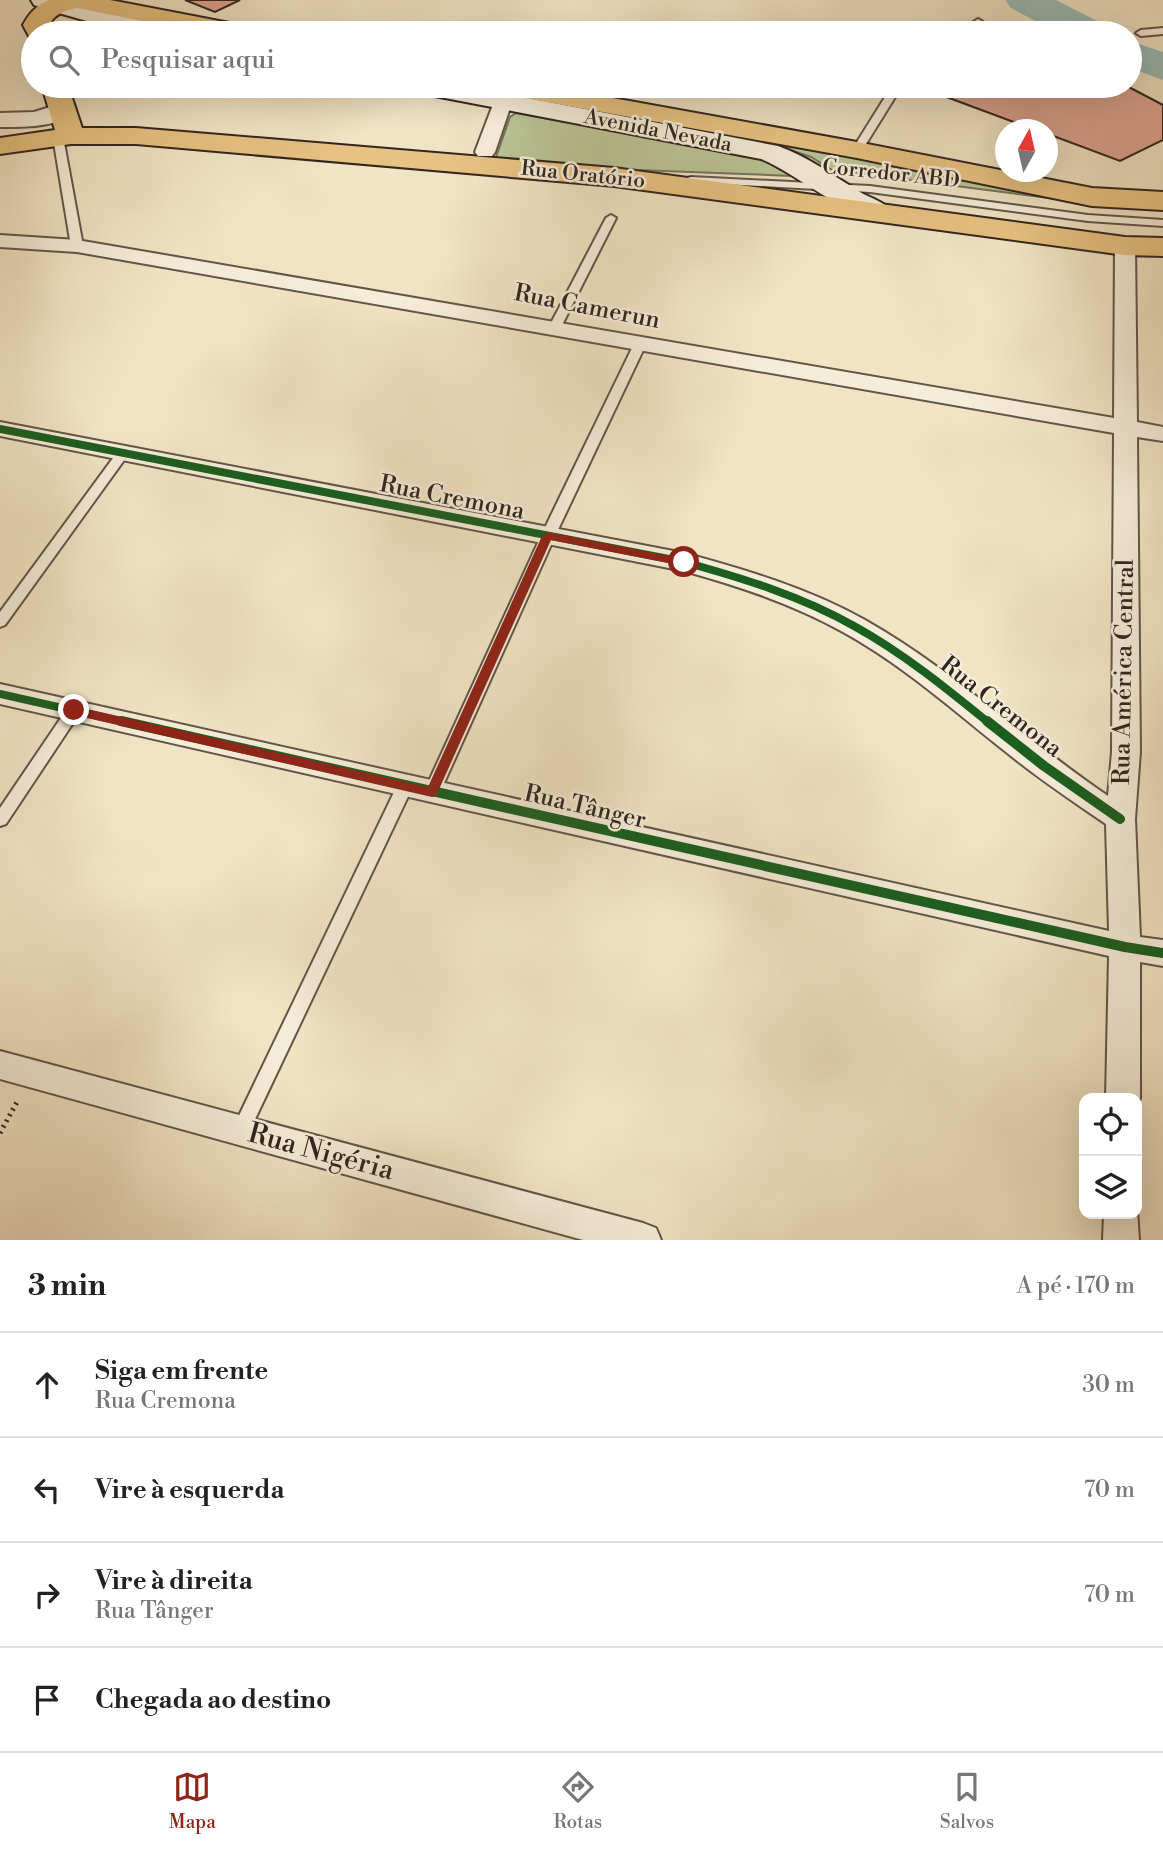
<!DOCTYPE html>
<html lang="pt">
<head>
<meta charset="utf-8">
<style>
  :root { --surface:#fff; --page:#f2f2f2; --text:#222; --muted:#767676; --line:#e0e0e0; --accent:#8f2418 }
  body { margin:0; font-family:"Libre Bodoni",serif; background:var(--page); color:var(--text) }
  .controls { position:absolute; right:21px; bottom:21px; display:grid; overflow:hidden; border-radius:14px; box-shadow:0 7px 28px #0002 }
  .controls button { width:63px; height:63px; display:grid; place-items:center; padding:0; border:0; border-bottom:2px solid var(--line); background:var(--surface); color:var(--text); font:35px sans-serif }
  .compass { position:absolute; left:995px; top:119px; width:63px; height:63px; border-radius:50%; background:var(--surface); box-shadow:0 7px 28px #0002; rotate:8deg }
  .stop { position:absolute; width:21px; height:21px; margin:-16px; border:5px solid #8f2418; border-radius:50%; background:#fff }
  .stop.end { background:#8f2418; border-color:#fff; box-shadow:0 2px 7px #0008 }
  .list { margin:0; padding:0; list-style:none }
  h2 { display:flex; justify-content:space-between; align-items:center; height:91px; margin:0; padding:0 28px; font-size:30px }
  h2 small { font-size:23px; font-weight:400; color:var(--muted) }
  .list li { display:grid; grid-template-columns:46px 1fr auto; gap:21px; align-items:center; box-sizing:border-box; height:105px; padding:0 28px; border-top:2px solid var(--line) }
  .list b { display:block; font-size:26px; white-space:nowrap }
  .list p { margin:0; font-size:23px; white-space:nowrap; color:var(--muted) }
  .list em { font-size:23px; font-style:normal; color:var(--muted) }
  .icon { flex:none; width:38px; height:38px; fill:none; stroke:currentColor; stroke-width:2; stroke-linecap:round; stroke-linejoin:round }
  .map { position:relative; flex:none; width:1163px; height:1240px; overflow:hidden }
  .search { position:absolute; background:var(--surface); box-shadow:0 7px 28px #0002; left:21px; right:21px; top:21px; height:77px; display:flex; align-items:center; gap:18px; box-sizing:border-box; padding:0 24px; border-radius:38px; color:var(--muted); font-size:26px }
  .sheet { height:511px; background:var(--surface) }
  nav { display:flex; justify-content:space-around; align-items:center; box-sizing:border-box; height:98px; border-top:2px solid var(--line); background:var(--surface); font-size:19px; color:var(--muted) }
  nav a { display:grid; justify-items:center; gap:4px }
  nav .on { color:var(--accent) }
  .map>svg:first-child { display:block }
  .green { fill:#bac495; stroke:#76755a; stroke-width:2 }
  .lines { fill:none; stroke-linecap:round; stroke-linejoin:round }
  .river { fill:#9bbeb7; fill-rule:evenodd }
  .building { fill:#dea592; stroke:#31261f; stroke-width:2 }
  .service-casing { stroke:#615648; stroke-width:4 }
  .minor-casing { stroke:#615648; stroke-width:4 }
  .tertiary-casing { stroke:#615648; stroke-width:4 }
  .secondary-casing { stroke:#31261f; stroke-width:4 }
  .primary-casing { stroke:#31261f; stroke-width:4 }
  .path { stroke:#31261f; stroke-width:5; stroke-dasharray:2 4.5; stroke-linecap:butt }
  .service { fill:#f6edd9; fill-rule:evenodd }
  .minor { fill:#f6edd9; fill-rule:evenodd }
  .tertiary { fill:#f6edd9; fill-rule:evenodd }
  .secondary { fill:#f6edd9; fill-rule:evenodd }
  .primary { fill:#e8c282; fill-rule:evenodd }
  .cycleway-far1-casing { stroke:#f6edd9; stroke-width:12 }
  .cycleway-casing { stroke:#f6edd9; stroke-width:15 }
  .cycleway-far1 { stroke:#1b5e20; stroke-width:8 }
  .cycleway { stroke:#1b5e20; stroke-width:10 }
  .route { fill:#8f2418 }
  .labels { text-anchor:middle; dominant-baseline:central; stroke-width:5; stroke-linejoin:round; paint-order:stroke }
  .far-street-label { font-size:21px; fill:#31261f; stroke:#f6edd9 }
  .street-label { font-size:24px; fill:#31261f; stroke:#f6edd9 }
  .near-street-label { font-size:28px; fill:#31261f; stroke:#f6edd9 }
</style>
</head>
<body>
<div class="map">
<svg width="1163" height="1240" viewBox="0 0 1163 1240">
  <rect width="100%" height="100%" fill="#f1e4c5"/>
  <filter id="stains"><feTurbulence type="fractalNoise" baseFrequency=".00286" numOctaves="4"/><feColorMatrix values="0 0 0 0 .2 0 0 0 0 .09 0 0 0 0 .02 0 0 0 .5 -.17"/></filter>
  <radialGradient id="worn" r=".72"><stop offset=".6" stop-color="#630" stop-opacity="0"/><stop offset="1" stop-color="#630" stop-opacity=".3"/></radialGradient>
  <!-- green -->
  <g class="green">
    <polygon points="458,86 472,86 812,148 1057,197 1056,199 832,170 811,157 769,143"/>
    <polygon points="516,113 754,157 769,160 794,176 636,170 495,160 510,117"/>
  </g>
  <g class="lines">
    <!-- river -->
    <g class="river">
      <polygon points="1005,0 1056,0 1103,24 1109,33 1058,33 1011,8"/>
      <polygon points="1130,41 1163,52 1163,80 1130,68"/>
    </g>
  </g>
  <!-- building -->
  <g class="building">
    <polygon points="185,0 240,0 215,12"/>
    <polygon points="930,86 1127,86 1163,105 1163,140 1120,161 1048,134 1048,130 1035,130 925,89"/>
  </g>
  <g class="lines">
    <defs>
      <g id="service">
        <polygon points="978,19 983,22 981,24 968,33 957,33"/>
        <polygon points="1163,28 1163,34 1141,36 1136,33 1141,30"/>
        <polygon points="892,86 902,86 861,152 853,152 852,150"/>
        <polygon points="58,134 63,137 83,246 77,249 71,246 53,137"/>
        <polygon points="691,177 870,186 1088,215 1163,220 1163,226 1088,221 870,192 687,182 687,178"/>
        <polygon points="611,215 616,218 561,327 555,331 551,329 549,327 606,218"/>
        <polygon points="640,340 646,344 555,536 440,792 437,796 427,796 424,792 541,536 634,344"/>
        <polygon points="123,449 127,450 129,453 127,456 5,625 0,627 0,612 119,450"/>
        <polygon points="74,705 79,706 81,710 79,714 6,824 0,826 0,808 69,706"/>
        <polygon points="405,780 410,782 413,786 247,1136 241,1138 235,1136 232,1130 235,1124 397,786 400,782"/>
      </g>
      <g id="minor">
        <polygon points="503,96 512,102 495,152 492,156 478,156 475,152 494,102"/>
        <path d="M 0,235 L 77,240 L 1114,418 L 1115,246 L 1118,242 L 1132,242 L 1135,246 L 1137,422 L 1163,427 L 1163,441 L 1137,437 L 1140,752 L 1135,819 L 1140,937 L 1163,940 L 1163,966 L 1140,962 L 1140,1098 L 1137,1104 L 1137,1098 L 1106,1098 L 1109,956 L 0,704 L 0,684 L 1109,931 L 1106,824 C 1072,801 1038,778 1006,752 C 953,710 903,665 843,632 C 793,604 739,586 684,571 L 0,436 L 0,422 L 684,553 C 746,570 808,588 865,620 C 952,669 1025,740 1108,796 L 1112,752 L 1114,433 L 77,252 L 0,247 Z"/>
        <polygon points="0,1051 643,1223 656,1228 661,1240 583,1240 0,1079"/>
        <polygon points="1137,1210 1139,1240 1103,1240 1104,1214 1137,1214"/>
      </g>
      <path id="tertiary" d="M 63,103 L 71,105 L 75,110 C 63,128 20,127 0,127 L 0,113 L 34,112 Z"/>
      <g id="secondary">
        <path d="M 31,0 L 68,0 L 98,10 L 183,28 L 187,33 C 133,35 85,22 34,5 Z"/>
        <path d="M 411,86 L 465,86 L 778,146 C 809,157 832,175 860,192 C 870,198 885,202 892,212 L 887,218 C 856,226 796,172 761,159 L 424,94 L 415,92 Z"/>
      </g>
      <g id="primary">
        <path d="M 49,0 L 110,0 L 240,25 L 249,28 L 253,33 L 202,33 L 77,8 C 66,10 54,14 49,25 L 52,33 L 33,33 L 33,39 L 30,38 L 23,25 C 29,13 37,5 49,0 Z"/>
        <polygon points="42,86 68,86 82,128 136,128 614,168 1125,237 1163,238 1163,256 1125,255 614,186 136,144 71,144 0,154 0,138 55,130"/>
        <polygon points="490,86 546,86 857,142 1092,188 1163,192 1163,210 1092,206 857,158 503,94 494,92"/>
      </g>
    </defs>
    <!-- service casing -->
    <use href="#service" class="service-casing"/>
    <!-- minor casing -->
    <use href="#minor" class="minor-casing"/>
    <!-- tertiary casing -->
    <use href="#tertiary" class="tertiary-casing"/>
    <!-- secondary casing -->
    <use href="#secondary" class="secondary-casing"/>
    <!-- primary casing -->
    <use href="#primary" class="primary-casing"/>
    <!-- path -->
    <polyline class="path" points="0,1133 17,1102"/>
    <!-- service -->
    <use href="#service" class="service"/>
    <!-- minor -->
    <use href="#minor" class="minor"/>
    <!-- tertiary -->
    <use href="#tertiary" class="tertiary"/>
    <!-- secondary -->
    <use href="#secondary" class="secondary"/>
    <!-- primary -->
    <use href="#primary" class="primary"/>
    <defs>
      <g id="cycleway-far1">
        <path d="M 0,429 L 684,562 C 742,578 801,596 854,626 C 903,653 946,688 989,723"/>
        <polyline points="0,694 129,723"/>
      </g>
      <g id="cycleway">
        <polyline points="121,721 1125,947 1163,953"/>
        <polyline points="987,721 1044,766 1120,819"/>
      </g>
    </defs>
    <!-- cycleway-far1 casing -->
    <use href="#cycleway-far1" class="cycleway-far1-casing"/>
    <!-- cycleway casing -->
    <use href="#cycleway" class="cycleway-casing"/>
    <!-- cycleway-far1 -->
    <use href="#cycleway-far1" class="cycleway-far1"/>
    <!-- cycleway -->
    <use href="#cycleway" class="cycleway"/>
  </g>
  <!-- route -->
  <polygon class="route" points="548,532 684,559 689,562 684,566 551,540 436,796 432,797 74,715 68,710 74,706 428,787 542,536"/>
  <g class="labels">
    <!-- far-street labels -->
    <g class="far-street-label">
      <text transform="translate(658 131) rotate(11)">Avenida Nevada</text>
      <text transform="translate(891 174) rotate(6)">Corredor ABD</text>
      <text transform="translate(583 175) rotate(6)">Rua Oratório</text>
    </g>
    <!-- street labels -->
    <g class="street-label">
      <text transform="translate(587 307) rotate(11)">Rua Camerun</text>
      <text transform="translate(452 498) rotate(11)">Rua Cremona</text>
      <text transform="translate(1124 672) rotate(-89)">Rua América Central</text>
      <text transform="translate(1001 707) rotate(38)">Rua Cremona</text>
      <text transform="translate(585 807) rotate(13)">Rua Tânger</text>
    </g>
    <!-- near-street labels -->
    <g class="near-street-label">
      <text transform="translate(321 1152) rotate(15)">Rua Nigéria</text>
    </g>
  </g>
  <rect width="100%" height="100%" filter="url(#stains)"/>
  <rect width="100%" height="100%" fill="url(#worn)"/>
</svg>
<div class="controls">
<button><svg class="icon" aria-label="locate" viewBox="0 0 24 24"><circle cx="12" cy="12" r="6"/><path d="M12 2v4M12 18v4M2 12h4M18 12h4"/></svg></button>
<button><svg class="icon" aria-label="layers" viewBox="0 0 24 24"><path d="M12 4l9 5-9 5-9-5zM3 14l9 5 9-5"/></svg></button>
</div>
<svg class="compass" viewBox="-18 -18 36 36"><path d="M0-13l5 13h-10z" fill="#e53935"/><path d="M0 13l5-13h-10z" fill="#767676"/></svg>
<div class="stop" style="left:684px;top:562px"></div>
<div class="stop end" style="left:74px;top:710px"></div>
<div class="search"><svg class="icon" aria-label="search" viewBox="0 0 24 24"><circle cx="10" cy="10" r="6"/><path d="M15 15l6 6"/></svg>Pesquisar aqui</div>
</div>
<section class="sheet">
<h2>3 min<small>A pé · 170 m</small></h2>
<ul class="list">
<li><svg class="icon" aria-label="ahead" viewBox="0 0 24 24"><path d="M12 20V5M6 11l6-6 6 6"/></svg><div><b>Siga em frente</b><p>Rua Cremona</p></div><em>30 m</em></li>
<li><svg class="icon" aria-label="left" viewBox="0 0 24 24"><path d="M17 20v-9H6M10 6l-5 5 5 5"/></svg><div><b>Vire à esquerda</b></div><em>70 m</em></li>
<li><svg class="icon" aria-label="right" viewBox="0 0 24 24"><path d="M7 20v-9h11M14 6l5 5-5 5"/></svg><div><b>Vire à direita</b><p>Rua Tânger</p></div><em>70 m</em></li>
<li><svg class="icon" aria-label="arrive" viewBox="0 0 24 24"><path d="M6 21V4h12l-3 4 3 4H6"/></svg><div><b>Chegada ao destino</b></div></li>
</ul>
</section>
<nav>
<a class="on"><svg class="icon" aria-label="map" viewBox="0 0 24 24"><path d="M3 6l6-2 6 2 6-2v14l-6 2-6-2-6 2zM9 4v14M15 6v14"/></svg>Mapa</a>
<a><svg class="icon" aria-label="directions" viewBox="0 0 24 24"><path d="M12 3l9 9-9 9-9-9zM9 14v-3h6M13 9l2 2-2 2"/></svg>Rotas</a>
<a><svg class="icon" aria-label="saved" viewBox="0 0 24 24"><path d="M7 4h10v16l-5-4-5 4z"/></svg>Salvos</a>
</nav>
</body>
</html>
